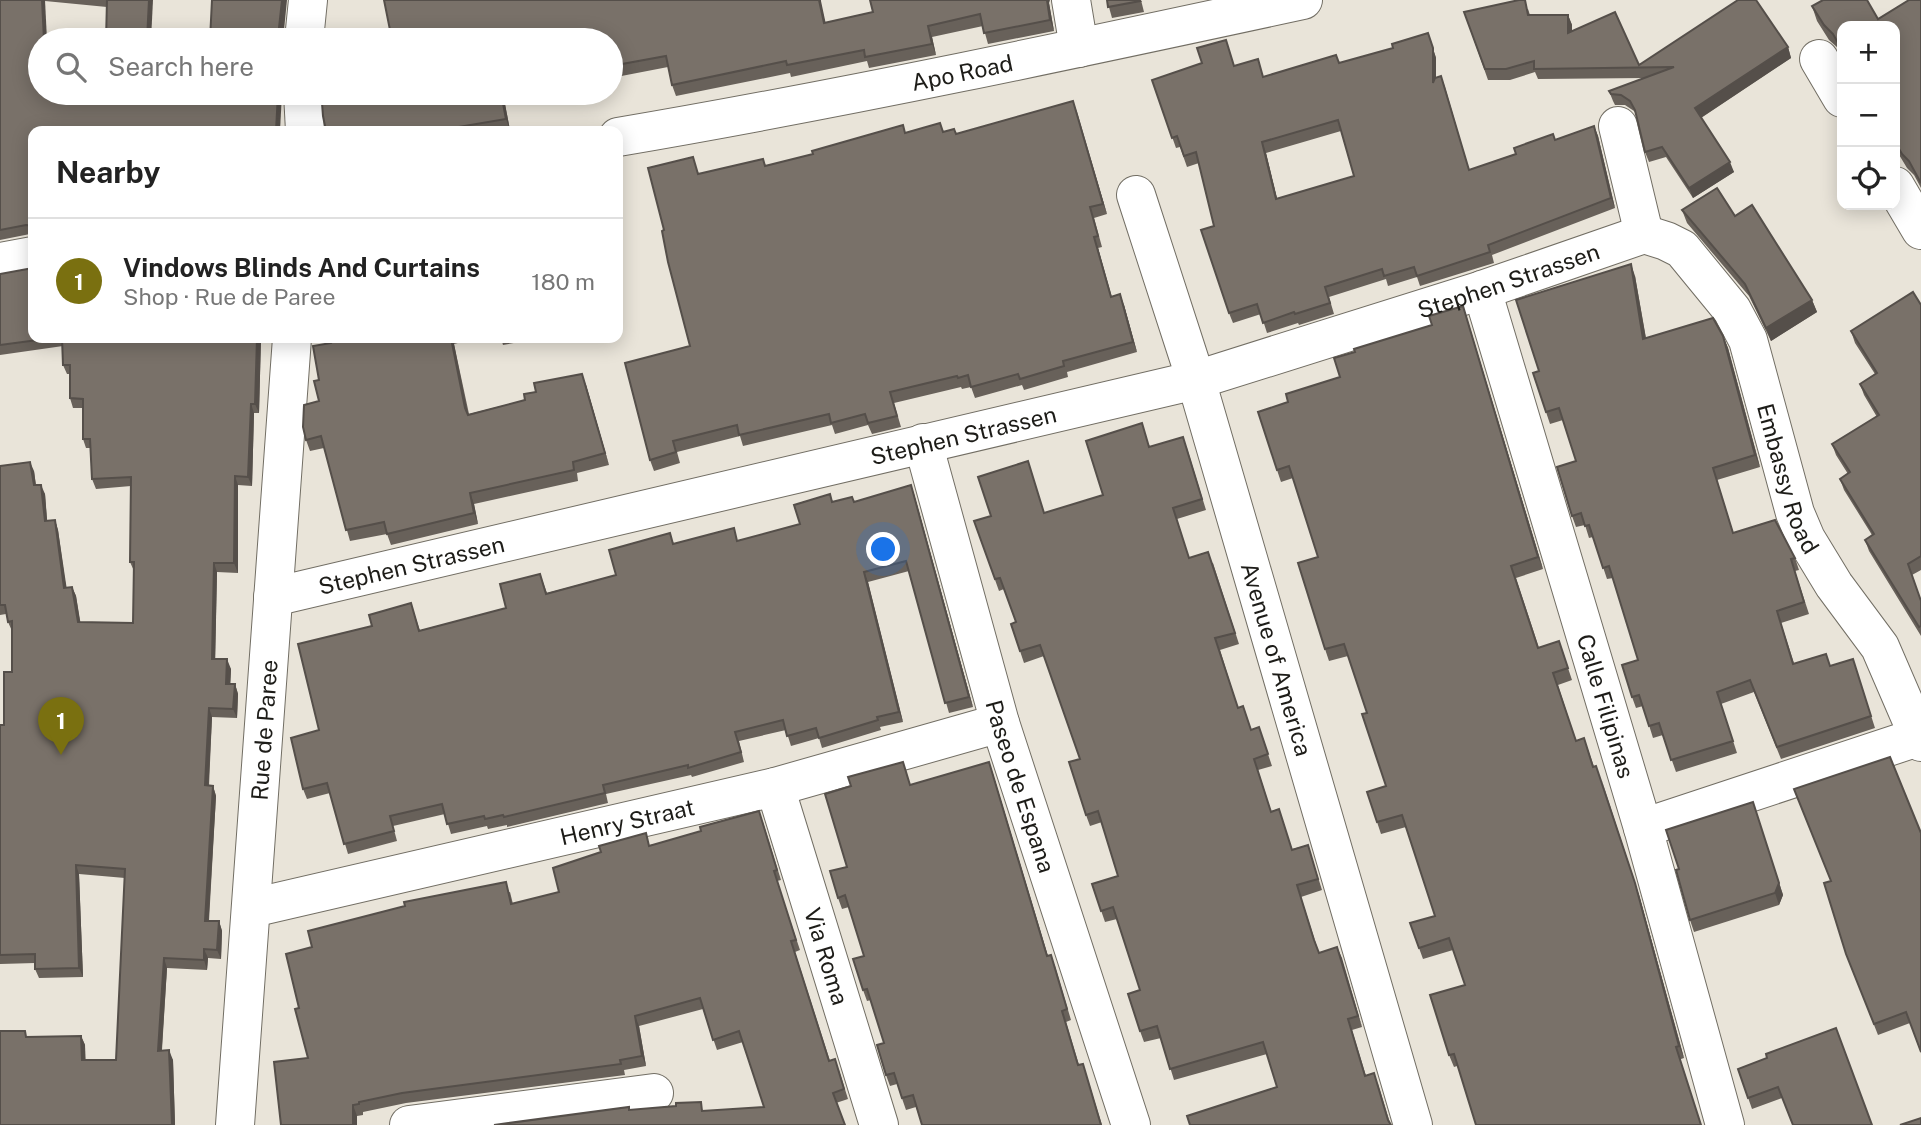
<!DOCTYPE html>
<html lang="en">
<head>
<meta charset="utf-8">
<style>
  :root { --surface:#fff; --page:#f2f2f2; --text:#222; --muted:#767676; --line:#e0e0e0; --accent:#7a7010 }
  body { margin:0; font-family:"Public Sans",sans-serif; background:var(--page); color:var(--text) }
  .controls { position:absolute; right:21px; top:21px; display:grid; overflow:hidden; border-radius:14px; box-shadow:0 4px 18px #0003 }
  .controls button { width:63px; height:63px; display:grid; place-items:center; padding:0; border:0; border-bottom:2px solid var(--line); background:var(--surface); color:var(--text); font:35px sans-serif }
  .you { position:absolute; left:884px; top:550px; width:24px; height:24px; margin:-18px; border:5px solid #fff; border-radius:50%; background:#1a73e8; box-shadow:0 0 0 10px #1a73e833 }
  .badge { display:grid; place-items:center; width:46px; height:46px; border-radius:50%; background:var(--accent); color:#fff; font-size:23px; font-weight:700 }
  .pin { position:absolute; translate:-50% -58px; filter:drop-shadow(0 2px 4px #0008) }
  .pin::after { content:''; position:absolute; top:37px; width:24px; height:21px; background:inherit; clip-path:polygon(0 0,100% 0,50% 100%) }
  .list { margin:0; padding:0; list-style:none }
  h2 { display:flex; justify-content:space-between; align-items:center; height:91px; margin:0; padding:0 28px; font-size:30px }
  h2 small { font-size:23px; font-weight:400; color:var(--muted) }
  .list li { display:grid; grid-template-columns:46px 1fr auto; gap:21px; align-items:center; box-sizing:border-box; height:126px; padding:0 28px; border-top:2px solid var(--line) }
  .list b { display:block; font-size:26px; white-space:nowrap }
  .list p { margin:0; font-size:23px; white-space:nowrap; color:var(--muted) }
  .list em { font-size:23px; font-style:normal; color:var(--muted) }
  .icon { flex:none; width:38px; height:38px; fill:none; stroke:currentColor; stroke-width:2; stroke-linecap:round; stroke-linejoin:round }
  .map { position:relative; flex:none; width:1921px; height:1125px; overflow:hidden }
  .search { position:absolute; background:var(--surface); box-shadow:0 4px 18px #0003; left:28px; top:28px; width:595px; height:77px; display:flex; align-items:center; gap:18px; box-sizing:border-box; padding:0 24px; border-radius:38px; color:var(--muted); font-size:26px }
  .panel { position:absolute; background:var(--surface); box-shadow:0 4px 18px #0003; left:28px; top:126px; width:595px; height:217px; border-radius:14px }
  .map>svg:first-child { display:block }
  .lines { fill:none; stroke-linecap:round; stroke-linejoin:round }
  .minor-casing { stroke:#726e64; stroke-width:40 }
  .minor { stroke:#fff; stroke-width:38 }
  .wall { fill:#68615a; fill-rule:evenodd }
  .shaded-wall { fill:#554f4a }
  .building { fill:#797169; stroke:#554f4a; stroke-width:2; fill-rule:evenodd }
  .labels { text-anchor:middle; dominant-baseline:central; stroke-width:5; stroke-linejoin:round; paint-order:stroke }
  .street-label { font-size:23px; fill:#1d1c18; stroke:#e9e4d9 }
</style>
</head>
<body>
<div class="map">
<svg width="1921" height="1125" viewBox="0 0 1921 1125">
  <rect width="100%" height="100%" fill="#e9e4d9"/>
  <g class="lines">
    <defs>
      <g id="minor">
        <polyline points="1071,0 1079,48"/>
        <polyline points="304,40 308,0"/>
        <polyline points="1819,59 1842,98"/>
        <polyline points="303,93 305,131"/>
        <polyline points="1618,126 1644,234"/>
        <path id="s1" d="M 618,137 C 847,98 1076,49 1303,0"/>
        <polyline points="1895,186 1921,230"/>
        <path id="s2" d="M 1136,195 L 1196,380 L 1413,1125"/>
        <path id="s3" d="M 1644,234 L 1666,241 L 1682,249 L 1732,310 L 1748,340 L 1795,513 L 1806,539 L 1834,585 L 1880,647 L 1921,742"/>
        <polyline points="0,262 33,256"/>
        <path id="s4" d="M 1482,290 L 1643,828 L 1725,1125"/>
        <path id="s5" d="M 923,443 L 1000,723 L 1131,1125"/>
        <path id="s6" d="M 273,597 L 1196,380 L 1482,290 L 1644,234"/>
        <path id="s7" d="M 775,787 L 879,1125"/>
        <polyline points="1643,828 1918,737"/>
        <path id="s8" d="M 252,908 L 775,787 L 1000,723"/>
        <path id="s9" d="M 235,1125 L 292,338"/>
        <polyline points="409,1125 654,1093"/>
      </g>
    </defs>
    <!-- minor casing -->
    <use href="#minor" class="minor-casing"/>
    <!-- minor -->
    <use href="#minor" class="minor"/>
  </g>
  <!-- wall -->
  <g class="wall">
    <polygon points="0,0 153,0 107,7 45,1 40,93 33,131 33,235 30,234 0,240"/>
    <polygon points="1107,0 1141,0 1144,12 1112,18"/>
    <polygon points="1921,0 1921,188 1914,175 1907,168 1895,148 1895,26 1842,26 1842,55 1838,48 1829,40 1817,21 1812,6 1878,19"/>
    <polygon points="1049,3 1054,31 988,44 983,26 932,37 936,55 869,68 867,61 791,77 790,73 676,96 672,85 668,67 611,78 611,40 825,23"/>
    <polygon points="1528,9 1530,15 1568,15 1572,25 1572,32 1639,65 1788,47 1791,58 1701,118 1734,172 1693,198 1666,157 1649,162 1645,152 1637,116 1634,111 1625,105 1615,105 1613,101 1609,91 1644,78 1538,79 1535,72 1510,80 1488,80 1464,12"/>
    <path d="M 1428,33 L 1436,58 L 1436,78 L 1441,76 L 1445,87 L 1469,170 L 1594,126 L 1598,136 L 1615,208 L 1492,255 L 1494,263 L 1420,286 L 1417,277 L 1388,286 L 1386,279 L 1329,297 L 1334,314 L 1299,325 L 1298,323 L 1267,333 L 1261,314 L 1233,323 L 1229,313 L 1214,226 L 1199,163 L 1187,167 L 1180,147 L 1176,148 L 1152,80 L 1234,66 L 1264,77 L 1339,63 L 1393,48 ZM 1341,131 L 1354,176 L 1277,199 L 1266,153 Z"/>
    <polygon points="334,93 534,93 504,99 510,130 501,131 326,131 335,100"/>
    <polygon points="1073,101 1107,214 1094,218 1102,247 1098,248 1111,296 1124,305 1137,352 1067,372 1068,377 1024,390 1022,385 975,398 971,387 962,389 961,387 894,403 901,427 872,434 868,425 835,434 832,425 743,446 740,436 677,452 680,463 654,471 650,460 690,346 664,230 699,174 765,166 905,133 944,132 956,134"/>
    <polygon points="1682,210 1812,300 1817,312 1771,341 1749,296 1687,223"/>
    <polygon points="0,274 33,338 261,338 259,413 254,413 252,486 238,485 238,573 217,572 215,659 231,669 230,684 235,684 238,694 237,718 212,717 209,786 213,786 216,796 209,921 219,921 222,931 221,959 208,958 207,970 167,968 162,1050 173,1060 175,1125 0,1125 28,1037 81,1036 85,1045 85,1060 116,1060 125,878 79,874 83,977 39,978 35,969 35,963 0,964 0,725 4,725 12,672 12,631 8,622 6,614 0,615 0,466 34,471 36,485 45,494 47,521 55,520 58,530 66,588 72,587 76,596 80,622 133,623 134,571 130,562 131,486 96,489 92,479 90,448 86,448 83,439 83,408 73,408 70,398 70,374 67,374 63,365 63,346 0,355"/>
    <polygon points="1635,276 1646,338 1723,336 1728,348 1760,467 1717,480 1733,532 1795,558 1799,570 1795,571 1809,614 1781,623 1794,663 1831,666 1853,659 1875,728 1781,759 1754,692 1721,704 1737,753 1676,772 1663,735 1653,738 1643,706 1636,708 1632,697 1638,660 1613,578 1607,579 1593,537 1589,538 1585,525 1576,527 1572,516 1576,461 1563,420 1550,424 1546,412 1539,371"/>
    <polygon points="1921,305 1921,570 1912,575 1921,601 1921,636 1869,551 1865,540 1872,535 1844,490 1840,479 1848,474 1836,455 1832,444 1877,417 1864,395 1860,384 1875,374 1855,343 1851,331"/>
    <polygon points="1463,306 1543,569 1516,578 1539,648 1559,641 1572,680 1558,685 1576,741 1584,738 1639,895 1684,1058 1681,1059 1457,1066 1454,1067 1449,1055 1465,985 1453,950 1423,959 1419,948 1435,916 1406,827 1381,834 1377,822 1386,786 1367,713 1348,656 1329,661 1325,649 1318,557 1293,478 1281,482 1277,470 1288,402 1340,377 1432,325"/>
    <polygon points="330,338 477,338 454,344 469,414 586,385 609,465 577,473 578,481 474,504 478,524 391,545 387,534 350,541 324,448 310,451 306,440 319,401 319,380 331,343"/>
    <polygon points="501,338 542,338 503,345"/>
    <polygon points="1150,447 1187,448 1206,510 1177,519 1189,558 1213,563 1239,644 1220,650 1238,708 1251,730 1259,727 1272,766 1258,770 1271,811 1279,809 1292,849 1308,845 1322,890 1301,897 1319,953 1337,947 1362,1027 1352,1030 1366,1076 1378,1084 1390,1123 1277,1087 1267,1054 1174,1080 1161,1038 1144,1042 1140,1031 1140,990 1117,919 1105,922 1092,884 1118,876 1102,822 1090,826 1086,815 1080,759 1044,656 1024,663 1011,624 1016,622 1004,589 999,591 974,521 1045,513 1103,495"/>
    <polygon points="914,494 973,707 949,713 909,571 868,582 903,722 880,727 881,730 822,748 819,738 791,746 786,730 739,741 744,762 692,777 691,775 606,794 608,803 507,827 507,825 488,829 487,826 451,834 445,814 393,826 397,841 348,854 330,793 307,799 303,789 319,730 372,626 411,603 420,631 506,608 540,574 547,593 616,575 674,544 738,541 800,524 833,502 854,502"/>
    <polygon points="993,774 1048,956 1055,966 1071,1020 1066,1022 1079,1065 1083,1064 1102,1125 922,1125 916,1107 906,1110 897,1084 890,1086 886,1075 884,1043 871,1000 867,1001 863,990 864,956 849,907 842,909 838,898 847,867 911,785"/>
    <polygon points="1757,815 1783,895 1779,905 1694,932 1690,920 1679,869"/>
    <polygon points="763,822 781,880 777,881 800,950 795,952 830,1061 839,1070 848,1099 836,1103 845,1125 630,1110 704,1111 764,1107 743,1042 717,1050 703,1009 639,1026 646,1066 624,1070 625,1075 406,1103 363,1112 363,1115 357,1116 357,1125 281,1125 308,1058 299,1008 312,947 510,892 513,904 559,892 650,845"/>
    <polygon points="1921,833 1921,1053 1910,1023 1878,1035 1846,954 1831,881"/>
    <polygon points="1738,1069 1872,1125 1782,1098 1752,1109"/>
  </g>
  <!-- shaded-wall -->
  <g class="shaded-wall">
    <polygon points="42,0 45,0 47,40 44,40"/>
    <polygon points="149,0 153,0 151,40 147,40"/>
    <polygon points="282,0 287,0 283,40 281,40 279,28"/>
    <polygon points="819,0 821,0 821,1 828,34 824,23"/>
    <polygon points="1047,0 1050,0 1049,3 1054,31 1050,20"/>
    <polygon points="1568,15 1572,25 1572,44 1568,33"/>
    <polygon points="928,26 932,37 936,55 932,44"/>
    <polygon points="1428,33 1436,58 1436,93 1433,83"/>
    <polygon points="1788,47 1791,58 1699,119 1695,108"/>
    <polygon points="278,93 282,93 280,131 276,131"/>
    <polygon points="501,93 502,93 504,99 510,130 506,119"/>
    <polygon points="1073,101 1077,112 1107,214 1103,204"/>
    <polygon points="1594,126 1598,136 1615,208 1611,198"/>
    <polygon points="1262,142 1266,153 1280,210 1276,199"/>
    <polygon points="1730,162 1734,172 1693,198 1689,188"/>
    <polygon points="1094,237 1098,248 1115,308 1111,297"/>
    <polygon points="1631,264 1635,276 1648,351 1643,339"/>
    <polygon points="1120,294 1124,305 1137,352 1133,342"/>
    <polygon points="1812,300 1817,312 1771,341 1766,328"/>
    <polygon points="1463,306 1467,318 1543,569 1538,557"/>
    <polygon points="1723,336 1728,348 1760,467 1755,455"/>
    <polygon points="257,338 261,338 259,413 255,404"/>
    <polygon points="451,338 454,344 469,419 465,408"/>
    <polygon points="582,374 586,385 609,465 605,453"/>
    <polygon points="251,404 254,413 252,486 248,477"/>
    <polygon points="30,462 34,471 37,495 34,485"/>
    <polygon points="235,476 238,485 238,573 234,563"/>
    <polygon points="41,485 45,494 48,531 45,521"/>
    <polygon points="911,485 914,494 973,707 969,697"/>
    <polygon points="470,493 474,504 478,524 474,513"/>
    <polygon points="55,520 58,530 68,597 64,588"/>
    <polygon points="214,563 217,572 215,668 212,659"/>
    <polygon points="864,572 868,582 903,722 899,712"/>
    <polygon points="72,587 76,596 82,632 78,622"/>
    <polygon points="227,659 231,669 230,693 226,684"/>
    <polygon points="235,684 238,694 237,718 233,709"/>
    <polygon points="209,708 212,717 208,795 205,785"/>
    <polygon points="989,762 993,774 1051,967 1047,956"/>
    <polygon points="1601,778 1639,895 1684,1058 1679,1046"/>
    <polygon points="213,786 216,796 208,930 205,921"/>
    <polygon points="1757,815 1783,895 1779,905 1775,893"/>
    <polygon points="76,865 79,874 83,977 79,968"/>
    <polygon points="219,921 222,931 221,959 217,950"/>
    <polygon points="1337,947 1342,958 1362,1027 1358,1016"/>
    <polygon points="204,949 208,958 207,970 204,960"/>
    <polygon points="164,958 167,968 161,1060 158,1051"/>
    <polygon points="635,1016 639,1026 646,1066 642,1056"/>
    <polygon points="81,1036 85,1045 86,1069 82,1060"/>
    <polygon points="169,1050 173,1060 175,1125 172,1125"/>
    <polygon points="353,1105 357,1116 357,1125 353,1125"/>
  </g>
  <!-- building -->
  <g class="building">
    <polygon points="0,0 42,0 44,40 40,40 40,93 278,93 276,131 33,131 33,226 26,225 0,230"/>
    <polygon points="107,0 149,0 147,40 106,40"/>
    <polygon points="212,0 282,0 279,28 281,40 210,40"/>
    <polygon points="384,0 819,0 824,23 873,12 870,0 1047,0 1050,20 984,33 980,14 928,26 932,44 865,57 864,50 787,65 786,61 672,85 666,56 611,66 611,40 392,40"/>
    <polygon points="1107,0 1139,0 1140,1 1108,7"/>
    <polygon points="1519,0 1525,0 1528,15 1568,15 1568,33 1615,12 1639,65 1738,0 1756,0 1788,47 1695,108 1730,162 1689,188 1662,147 1645,152 1635,110 1630,101 1621,95 1611,94 1609,91 1674,67 1534,69 1534,61 1506,69 1485,69 1464,12"/>
    <polygon points="1823,0 1867,0 1878,19 1909,0 1921,0 1921,183 1909,161 1902,154 1895,142 1895,26 1842,26 1842,50 1833,34 1824,25 1812,6"/>
    <path d="M 1428,33 L 1433,48 L 1433,83 L 1435,78 L 1441,76 L 1469,170 L 1516,154 L 1514,148 L 1553,134 L 1555,140 L 1594,126 L 1611,198 L 1488,245 L 1490,252 L 1417,276 L 1414,267 L 1384,276 L 1382,269 L 1325,287 L 1330,303 L 1295,314 L 1294,312 L 1263,323 L 1257,304 L 1229,313 L 1201,230 L 1214,226 L 1196,152 L 1184,156 L 1177,136 L 1172,138 L 1152,80 L 1202,63 L 1197,48 L 1226,40 L 1234,66 L 1258,59 L 1263,77 L 1336,55 L 1339,63 L 1393,48 L 1392,44 ZM 1338,120 L 1354,176 L 1276,199 L 1262,142 Z"/>
    <polygon points="334,93 501,93 506,119 435,131 326,131 323,116 322,103 335,100"/>
    <polygon points="1073,101 1103,204 1090,207 1098,236 1094,237 1111,297 1120,294 1133,342 1063,361 1064,366 1020,379 1018,374 971,387 968,375 958,378 957,376 890,392 897,416 868,423 865,414 831,423 829,414 739,435 737,425 673,441 676,452 650,460 625,363 690,346 668,262 662,231 664,230 648,168 693,157 698,174 763,159 765,166 813,154 812,151 903,125 905,133 940,123 943,132 954,129 956,134"/>
    <polygon points="1717,188 1735,216 1752,205 1812,300 1766,328 1745,284 1682,210"/>
    <polygon points="1631,264 1643,339 1713,318 1723,336 1755,455 1713,468 1733,533 1775,520 1795,558 1791,559 1804,602 1777,611 1793,664 1826,654 1830,666 1853,659 1871,716 1777,747 1750,680 1717,692 1733,741 1671,760 1659,723 1649,726 1639,695 1632,697 1622,665 1638,660 1609,566 1603,568 1589,525 1585,526 1581,513 1572,516 1557,467 1576,461 1559,408 1546,412 1533,373 1539,371 1516,300"/>
    <polygon points="33,268 33,338 53,338 0,345 0,274"/>
    <polygon points="1913,292 1921,305 1921,556 1908,564 1921,601 1921,626 1919,627 1865,540 1874,534 1840,479 1850,472 1832,444 1879,415 1860,384 1877,373 1851,331"/>
    <polygon points="1463,306 1538,557 1511,566 1538,648 1559,641 1568,668 1553,673 1576,741 1584,738 1593,767 1596,766 1635,883 1679,1046 1676,1047 1701,1125 1476,1125 1454,1054 1449,1055 1430,995 1465,985 1449,938 1419,948 1410,923 1435,916 1402,815 1377,822 1367,792 1386,786 1362,714 1367,713 1344,644 1325,649 1298,563 1318,557 1289,466 1277,470 1258,412 1288,402 1286,394 1340,377 1334,358 1355,352 1354,349 1432,325 1429,316"/>
    <polygon points="62,338 257,338 255,404 251,404 248,477 235,476 234,563 214,563 212,659 227,659 226,684 235,684 233,709 209,708 205,785 213,786 205,921 219,921 217,950 204,949 204,960 164,958 158,1051 169,1050 172,1125 0,1125 0,1031 25,1031 26,1037 81,1036 82,1060 116,1060 125,869 76,865 79,968 35,969 35,954 0,955 0,725 4,725 4,672 12,672 12,621 8,622 5,605 0,605 0,466 30,462 34,485 41,485 45,521 55,520 64,588 72,587 78,622 133,623 134,562 130,562 131,477 92,479 90,439 83,439 83,399 70,398 70,365 63,365"/>
    <polygon points="330,338 451,338 465,408 468,415 525,400 524,394 536,392 534,383 582,374 605,453 573,462 574,470 470,493 474,513 387,534 384,522 346,530 321,436 306,440 303,427 304,405 319,401 314,381 319,380 313,346 331,343"/>
    <polygon points="1142,423 1149,447 1183,437 1202,499 1173,508 1189,558 1208,552 1235,633 1215,638 1238,708 1243,706 1251,730 1259,727 1268,754 1254,759 1271,812 1279,809 1292,850 1308,845 1318,879 1297,885 1314,940 1319,953 1337,947 1358,1016 1348,1019 1365,1076 1374,1073 1388,1120 1391,1125 1190,1125 1187,1116 1277,1087 1263,1042 1170,1069 1157,1026 1140,1031 1128,994 1140,990 1113,907 1101,911 1092,884 1118,876 1098,811 1086,815 1069,762 1080,759 1040,645 1020,651 1011,624 1016,622 1000,578 995,579 974,521 991,516 978,477 1028,461 1044,513 1103,495 1086,441"/>
    <polygon points="911,485 969,697 945,703 906,561 864,572 899,712 877,717 878,720 819,738 816,728 787,736 783,720 735,732 741,752 688,768 688,765 603,785 605,793 504,817 503,815 485,819 484,816 447,824 442,804 390,816 394,831 344,844 327,783 303,789 291,738 319,730 298,644 372,626 369,615 411,603 419,631 506,608 500,584 540,574 546,594 616,575 609,550 670,533 673,544 734,528 737,541 800,524 794,505 830,494 832,502 852,497 854,502"/>
    <polygon points="1890,757 1921,833 1921,1052 1906,1012 1874,1024 1846,954 1824,883 1831,881 1794,789"/>
    <polygon points="903,762 910,785 989,762 1047,956 1051,955 1067,1009 1062,1011 1078,1065 1083,1064 1101,1125 922,1125 913,1095 902,1098 894,1073 886,1075 877,1045 884,1043 867,989 863,990 853,959 864,956 845,895 838,898 830,871 847,867 825,794 851,786 848,777"/>
    <polygon points="1753,802 1779,883 1775,893 1690,920 1676,870 1679,869 1666,830"/>
    <polygon points="759,811 777,870 774,871 796,940 791,941 829,1061 835,1059 844,1089 833,1093 845,1125 494,1125 629,1107 629,1110 676,1106 676,1103 701,1102 702,1111 764,1107 739,1031 713,1040 700,998 635,1016 642,1056 620,1060 621,1064 402,1093 359,1102 359,1104 353,1105 353,1125 281,1125 274,1062 308,1058 295,1009 299,1008 286,954 312,947 308,931 405,906 404,902 506,882 511,904 559,892 553,868 601,852 599,846 646,833 649,846 701,831 700,827"/>
    <polygon points="1836,1028 1872,1125 1793,1125 1778,1087 1748,1098 1738,1069 1767,1058 1766,1054"/>
    <polygon points="1921,1118 1921,1125 1900,1125"/>
  </g>
  <g class="labels">
    <!-- street labels -->
    <g class="street-label">
      <text stroke="none"><textPath href="#s1" startOffset="350">Apo Road</textPath></text>
      <text stroke="none"><textPath href="#s6" startOffset="1276">Stephen Strassen</textPath></text>
      <text stroke="none"><textPath href="#s6" startOffset="709">Stephen Strassen</textPath></text>
      <text stroke="none"><textPath href="#s3" startOffset="298">Embassy Road</textPath></text>
      <text stroke="none"><textPath href="#s6" startOffset="142">Stephen Strassen</textPath></text>
      <text stroke="none"><textPath href="#s2" startOffset="485">Avenue of America</textPath></text>
      <text stroke="none"><textPath href="#s4" startOffset="434">Calle Filipinas</textPath></text>
      <text stroke="none"><textPath href="#s9" startOffset="396">Rue de Paree</textPath></text>
      <text stroke="none"><textPath href="#s5" startOffset="357">Paseo de Espana</textPath></text>
      <text stroke="none"><textPath href="#s8" startOffset="385">Henry Straat</textPath></text>
      <text stroke="none"><textPath href="#s7" startOffset="177">Via Roma</textPath></text>
    </g>
  </g>
</svg>
<div class="controls">
<button>+</button>
<button>−</button>
<button><svg class="icon" aria-label="locate" viewBox="0 0 24 24"><circle cx="12" cy="12" r="6"/><path d="M12 2v4M12 18v4M2 12h4M18 12h4"/></svg></button>
</div>
<div class="you"></div>
<div class="pin badge" style="left:61px;top:755px">1</div>
<div class="search"><svg class="icon" aria-label="search" viewBox="0 0 24 24"><circle cx="10" cy="10" r="6"/><path d="M15 15l6 6"/></svg>Search here</div>
<section class="panel">
<h2>Nearby<small></small></h2>
<ul class="list">
<li><span class="badge">1</span><div><b>Vindows Blinds And Curtains</b><p>Shop · Rue de Paree</p></div><em>180 m</em></li>
</ul>
</section>
</div>
</body>
</html>
